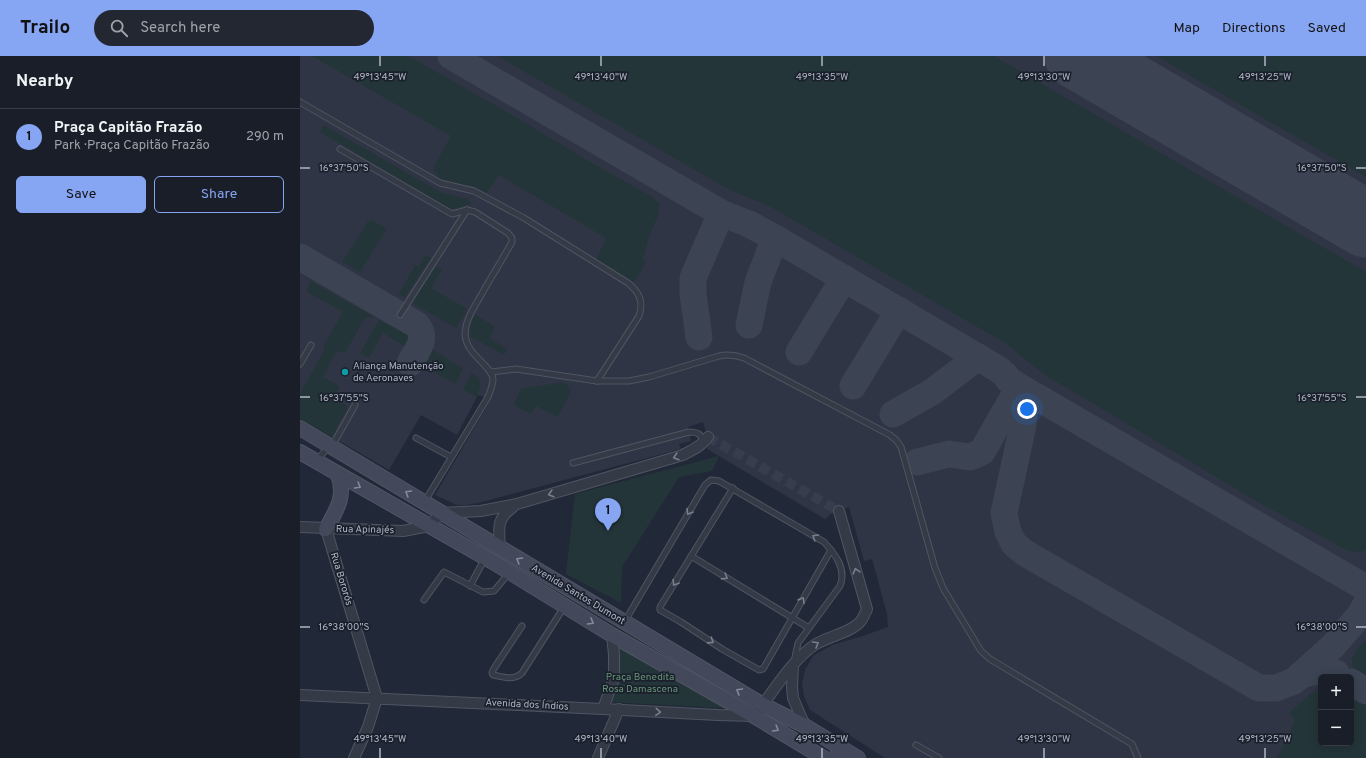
<!DOCTYPE html>
<html lang="en">
<head>
<meta charset="utf-8">
<style>
  :root { --surface:#191e29; --page:#222731; --text:#f1f3f6; --muted:#9fa2a8; --line:#373c46; --accent:#86a5f2 }
  body { margin:0; font-family:Overpass,sans-serif; background:var(--page); color:var(--text) }
  .controls { position:absolute; right:12px; bottom:12px; display:grid; overflow:hidden; border-radius:6px; box-shadow:0 2px 10px #0003 }
  .controls button { width:36px; height:36px; display:grid; place-items:center; padding:0; border:0; border-bottom:1px solid var(--line); background:var(--surface); color:var(--text); font:20px sans-serif }
  .you { position:absolute; left:727px; top:353px; width:14px; height:14px; margin:-10px; border:3px solid #fff; border-radius:50%; background:#1a73e8; box-shadow:0 0 0 6px #1a73e833 }
  .badge { display:grid; place-items:center; width:26px; height:26px; border-radius:50%; background:var(--accent); color:#111; font-size:13px; font-weight:700 }
  .pin { position:absolute; translate:-50% -33px; filter:drop-shadow(0 1px 2px #0008) }
  .pin::after { content:''; position:absolute; top:21px; width:14px; height:12px; background:inherit; clip-path:polygon(0 0,100% 0,50% 100%) }
  .list { margin:0; padding:0; list-style:none }
  h2 { display:flex; justify-content:space-between; align-items:center; height:52px; margin:0; padding:0 16px; font-size:17px }
  h2 small { font-size:13px; font-weight:400; color:var(--muted) }
  .list li { display:grid; grid-template-columns:26px 1fr auto; gap:12px; align-items:center; box-sizing:border-box; height:56px; padding:0 16px; border-top:1px solid var(--line) }
  .list b { display:block; font-size:15px; white-space:nowrap }
  .list p { margin:0; font-size:13px; white-space:nowrap; color:var(--muted) }
  .list em { font-size:13px; font-style:normal; color:var(--muted) }
  .actions { display:flex; gap:8px; padding:12px 16px }
  .actions a { flex:1; padding:9px 0; border:1px solid var(--accent); border-radius:6px; text-align:center; font-size:14px; color:var(--accent) }
  .actions .main { background:var(--accent); color:#111 }
  .icon { flex:none; width:22px; height:22px; fill:none; stroke:currentColor; stroke-width:2; stroke-linecap:round; stroke-linejoin:round }
  .map { position:relative; flex:none; width:1066px; height:702px; overflow:hidden }
  header { display:flex; align-items:center; gap:24px; box-sizing:border-box; height:56px; padding:0 20px; background:var(--accent); color:#111 }
  header strong { font-size:19px }
  nav { display:flex; gap:22px; margin-inline-start:auto; font-size:14px }
  .search { width:280px; height:36px; background:var(--page); display:flex; align-items:center; gap:10px; box-sizing:border-box; padding:0 14px; border-radius:22px; color:var(--muted); font-size:15px }
  main { display:flex }
  aside { flex:1; background:var(--surface) }
  .map>svg:first-child { display:block }
  .airport { fill:#2f3544; fill-rule:evenodd }
  .green { fill:#243539 }
  .lines { fill:none; stroke-linecap:round; stroke-linejoin:round }
  .taxiway { stroke:#3c4352; stroke-width:27 }
  .runway { stroke:#3c4352; stroke-width:67 }
  .street-tunnel { stroke:#363d4c; stroke-width:10; stroke-dasharray:10 5; stroke-linecap:butt }
  .lane-casing { stroke:#4f5562; stroke-width:7 }
  .street-casing { stroke:#4f5562; stroke-width:12 }
  .secondary-casing { stroke:#4f5562; stroke-width:16 }
  .lane { stroke:#353a47; stroke-width:5 }
  .street { stroke:#353a47; stroke-width:10 }
  .secondary { stroke:#43495a; stroke-width:14 }
  .oneway { stroke:#787e8c }
  .oneway2 { stroke:#848a9a }
  .ticks { fill:none; stroke:#afb5c4; stroke-width:1.5 }
  .culture-dot { fill:#0f9aa8; stroke:#1a202c; stroke-width:1.5 }
  .labels { text-anchor:middle; dominant-baseline:central; stroke-width:3.5; stroke-linejoin:round; paint-order:stroke }
  .poi-label { font-size:10px; fill:#afb5c4; stroke:#1a202c; text-anchor:start }
  .street-label { font-size:10px; fill:#afb5c4; stroke:#1a202c }
  .park-label { font-size:10px; fill:#689376; stroke:#1a202c }
  .ticks-label { font-size:10px; text-anchor:middle; fill:#afb5c4; stroke:#1a202c; stroke-width:3.5; stroke-linejoin:round; paint-order:stroke }
</style>
</head>
<body>
<header>
<strong>Trailo</strong>
<div class="search"><svg class="icon" aria-label="search" viewBox="0 0 24 24"><circle cx="10" cy="10" r="6"/><path d="M15 15l6 6"/></svg>Search here</div>
<nav><a>Map</a><a>Directions</a><a>Saved</a></nav>
</header>
<main>
<aside>
<h2>Nearby<small></small></h2>
<ul class="list">
<li><span class="badge">1</span><div><b>Praça Capitão Frazão</b><p>Park · Praça Capitão Frazão</p></div><em>290 m</em></li>
</ul>
<div class="actions"><a class="main">Save</a><a>Share</a></div>
</aside>
<div class="map">
<svg width="1066" height="702" viewBox="0 0 1066 702">
  <rect width="100%" height="100%" fill="#212837"/>
  <!-- airport -->
  <path class="airport" d="M 0,0 L 1066,0 L 1066,702 L 585,702 L 510,654 L 504,640 L 502,627 L 505,614 L 513,600 L 532,589 L 563,580 L 588,571 L 587,558 L 572,503 L 564,505 L 549,451 L 531,458 L 525,463 L 407,393 L 410,388 L 403,366 L 388,371 L 391,385 L 379,388 L 381,393 L 182,446 L 166,449 L 157,449 L 135,439 L 191,343 L 178,339 L 157,379 L 121,359 L 89,414 L 0,362 ZM 1021,621 L 1051,621 L 1051,687 L 1021,687 Z"/>
  <!-- green -->
  <g class="green">
    <path d="M 12,0 L 109,0 L 226,67 L 285,103 L 351,140 L 360,148 L 358,159 L 348,184 L 343,204 L 346,206 L 335,225 L 332,226 L 296,204 L 306,182 L 199,119 L 187,137 C 182,135 178,132 172,130 C 159,127 139,128 133,112 L 151,80 Z"/>
    <polygon points="197,0 694,0 1066,216 1066,494 1061,496 1048,495 963,449 767,332 746,320 705,287 471,151 430,134"/>
    <polygon points="857,0 1066,0 1066,121 899,25"/>
    <polygon points="25,70 142,137 168,143 171,147 169,149 150,153 20,76 22,71"/>
    <polygon points="71,164 87,173 60,216 42,206 68,165 69,166"/>
    <polygon points="126,199 131,202 105,241 99,238 115,209 118,211"/>
    <polygon points="136,210 142,213 131,232 167,253 156,272 112,247"/>
    <polygon points="11,225 74,261 65,262 45,297 37,295 23,321 40,330 34,341 46,349 47,353 32,381 0,362 0,338 25,292 23,290 43,256 7,236 8,230"/>
    <path d="M 175,258 L 195,271 L 190,282 L 207,293 L 204,299 L 171,281 C 169,273 169,265 175,258 Z"/>
    <polygon points="79,264 110,280 104,290 83,277 69,302 60,297"/>
    <polygon points="132,293 163,313 155,328 122,309"/>
    <path d="M 172,317 C 183,325 181,329 177,341 L 163,333 Z"/>
    <polygon points="263,326 267,328 271,336 258,361 236,350 231,358 213,349 221,333"/>
    <polygon points="419,400 412,415 379,421 322,511 321,547 266,518 275,438"/>
    <path d="M 1066,585 L 1066,624 C 1046,610 1049,599 1066,585 Z"/>
    <polygon points="317,589 424,652 308,646 318,626 319,606"/>
    <polygon points="1021,632 1021,687 1051,687 1051,638 1066,647 1066,702 977,702 995,664 989,657 1010,638"/>
  </g>
  <g class="lines">
    <!-- taxiway -->
    <g class="taxiway">
      <polyline points="151,0 421,157 449,168 475,182 698,313 705,319 709,324 723,333 1066,532"/>
      <polyline points="780,0 785,4"/>
      <path d="M 0,201 L 117,269 C 128,283 117,294 110,307"/>
      <polyline points="449,269 458,226 475,182"/>
      <polyline points="399,281 393,238 393,222 421,157"/>
      <polyline points="499,296 544,222"/>
      <polyline points="553,330 599,254"/>
      <polyline points="723,333 726,347 722,374 704,457 708,476 714,488 725,497 959,632 976,632 994,625 1033,590 1060,559 1066,548"/>
      <polyline points="593,358 632,336 678,301"/>
      <polyline points="617,406 649,398 670,401 682,396 719,331"/>
      <path d="M 1001,619 C 1013,615 1024,614 1036,617"/>
      <polyline points="1051,626 1066,635"/>
    </g>
    <!-- runway -->
    <polyline class="runway" points="778,0 1066,168"/>
    <!-- street-tunnel -->
    <polyline class="street-tunnel" points="408,381 539,455"/>
    <defs>
      <g id="lane">
        <path d="M 0,46 L 140,127 L 174,135 L 224,162 L 328,227 C 339,236 344,245 339,260 L 297,325"/>
        <path d="M 40,93 L 152,158 L 167,154 L 175,156 L 208,177 L 212,182 L 212,186 C 203,202 194,217 185,232 C 178,246 166,261 165,277 C 165,299 192,309 193,323 C 193,329 190,336 188,341 L 125,445"/>
        <polyline points="100,259 167,154"/>
        <polyline points="0,308 11,289"/>
        <path d="M 191,316 L 216,313 L 297,325 L 329,325 L 349,321 L 419,300 C 428,298 435,299 444,302 L 590,379 L 596,384 L 601,391 L 635,512 L 643,532 L 681,595 L 690,603 L 832,688 L 838,702"/>
        <polyline points="116,382 151,401"/>
        <polyline points="16,405 36,383 55,349"/>
        <path d="M 273,407 L 389,376 C 398,376 401,378 404,386"/>
        <polyline points="433,432 360,551 360,554 381,566 422,593 459,614 463,613 531,494"/>
        <polyline points="391,500 509,572"/>
        <polyline points="170,530 185,502"/>
        <polyline points="124,544 144,516 183,536 194,535 209,517"/>
        <path d="M 325,565 L 405,429 L 411,424 L 419,425 L 524,486 C 535,498 547,513 540,530 L 498,587 L 494,606"/>
        <path d="M 222,570 L 193,614 L 192,617 L 193,619 C 203,621 214,625 222,617 L 264,551"/>
        <polyline points="616,689 639,702"/>
      </g>
      <g id="street">
        <path d="M 0,471 L 103,475 L 129,470 L 141,457 L 181,455 L 217,448 L 383,399 C 392,394 402,390 408,381"/>
        <polyline points="26,473 77,642 68,671 54,702"/>
        <path d="M 200,492 C 199,472 196,463 213,451"/>
        <polyline points="493,609 492,631 493,642 505,670"/>
        <path d="M 0,639 L 303,653 L 418,659 L 454,660 C 472,638 492,603 516,588 C 529,580 550,577 560,566 C 563,563 565,557 567,553 L 539,455"/>
        <polyline points="303,653 314,622 314,599 312,579"/>
        <polyline points="298,702 319,653"/>
      </g>
      <g id="secondary">
        <polyline points="0,372 463,649 505,670 558,702"/>
        <polyline points="0,396 193,506 312,579 454,660 524,702"/>
        <path d="M 26,473 C 37,453 46,441 38,418"/>
        <polyline points="535,702 541,692"/>
      </g>
    </defs>
    <!-- lane casing -->
    <use href="#lane" class="lane-casing"/>
    <!-- street casing -->
    <use href="#street" class="street-casing"/>
    <!-- secondary casing -->
    <use href="#secondary" class="secondary-casing"/>
    <!-- lane -->
    <use href="#lane" class="lane"/>
    <!-- street -->
    <use href="#street" class="street"/>
    <!-- secondary -->
    <use href="#secondary" class="secondary"/>
  </g>
  <!-- one-way arrows -->
  <defs><path id="oneway-chevron" d="M-2-3.5L2.5 0L-2 3.5" fill="none" stroke-width="1.6" stroke-linecap="round" stroke-linejoin="round"/></defs>
  <g class="oneway">
    <use href="#oneway-chevron" transform="translate(376 401) rotate(163)"/>
    <use href="#oneway-chevron" transform="translate(251 438) rotate(164)"/>
    <use href="#oneway-chevron" transform="translate(389 456) rotate(121)"/>
    <use href="#oneway-chevron" transform="translate(515 481) rotate(-149)"/>
    <use href="#oneway-chevron" transform="translate(556 515) rotate(-106)"/>
    <use href="#oneway-chevron" transform="translate(425 521) rotate(32)"/>
    <use href="#oneway-chevron" transform="translate(375 527) rotate(122)"/>
    <use href="#oneway-chevron" transform="translate(502 544) rotate(-60)"/>
    <use href="#oneway-chevron" transform="translate(411 585) rotate(33)"/>
    <use href="#oneway-chevron" transform="translate(516 588) rotate(-30)"/>
    <use href="#oneway-chevron" transform="translate(358 656) rotate(4)"/>
  </g>
  <g class="oneway2">
    <use href="#oneway-chevron" transform="translate(58 430) rotate(30)"/>
    <use href="#oneway-chevron" transform="translate(108 437) rotate(-149)"/>
    <use href="#oneway-chevron" transform="translate(219 504) rotate(-149)"/>
    <use href="#oneway-chevron" transform="translate(291 566) rotate(31)"/>
    <use href="#oneway-chevron" transform="translate(439 635) rotate(-149)"/>
    <use href="#oneway-chevron" transform="translate(476 673) rotate(31)"/>
  </g>
  <!-- ticks -->
  <path class="ticks" d="M 80,0 L 80,10M 301,0 L 301,10M 522,0 L 522,10M 744,0 L 744,10M 965,0 L 965,10M 0,112 L 10,112M 1056,112 L 1066,112M 0,341 L 10,341M 1056,341 L 1066,341M 0,571 L 10,571M 1056,571 L 1066,571M 80,692 L 80,702M 301,692 L 301,702M 522,692 L 522,702M 744,692 L 744,702M 965,692 L 965,702"/>
  <!-- markers -->
  <circle class="culture-dot" cx="45" cy="316" r="4"/>
  <g class="labels">
    <!-- poi labels -->
    <g class="poi-label">
      <text x="53" y="310">Aliança Manutenção<tspan x="53" dy="12">de Aeronaves</tspan></text>
    </g>
    <!-- street labels -->
    <g class="street-label">
      <text transform="translate(65 474) rotate(1)">Rua Apinajés</text>
      <text transform="translate(41 523) rotate(73)">Rua Bororós</text>
      <text transform="translate(278 539) rotate(31)">Avenida Santos Dumont</text>
      <text transform="translate(227 649) rotate(3)">Avenida dos Índios</text>
    </g>
    <!-- park labels -->
    <g class="park-label">
      <text x="340" y="621">Praça Benedita<tspan x="340" dy="12">Rosa Damascena</tspan></text>
    </g>
  </g>
  <g class="ticks-label">
    <text x="80" y="24">49°13'45"W</text>
    <text x="301" y="24">49°13'40"W</text>
    <text x="522" y="24">49°13'35"W</text>
    <text x="744" y="24">49°13'30"W</text>
    <text x="965" y="24">49°13'25"W</text>
    <text x="44" y="115">16°37'50"S</text>
    <text x="1022" y="115">16°37'50"S</text>
    <text x="44" y="345">16°37'55"S</text>
    <text x="1022" y="345">16°37'55"S</text>
    <text x="44" y="574">16°38'00"S</text>
    <text x="1022" y="574">16°38'00"S</text>
    <text x="80" y="686">49°13'45"W</text>
    <text x="301" y="686">49°13'40"W</text>
    <text x="522" y="686">49°13'35"W</text>
    <text x="744" y="686">49°13'30"W</text>
    <text x="965" y="686">49°13'25"W</text>
  </g>
</svg>
<div class="controls">
<button>+</button>
<button>−</button>
</div>
<div class="you"></div>
<div class="pin badge" style="left:308px;top:475px">1</div>
</div>
</main>
</body>
</html>
